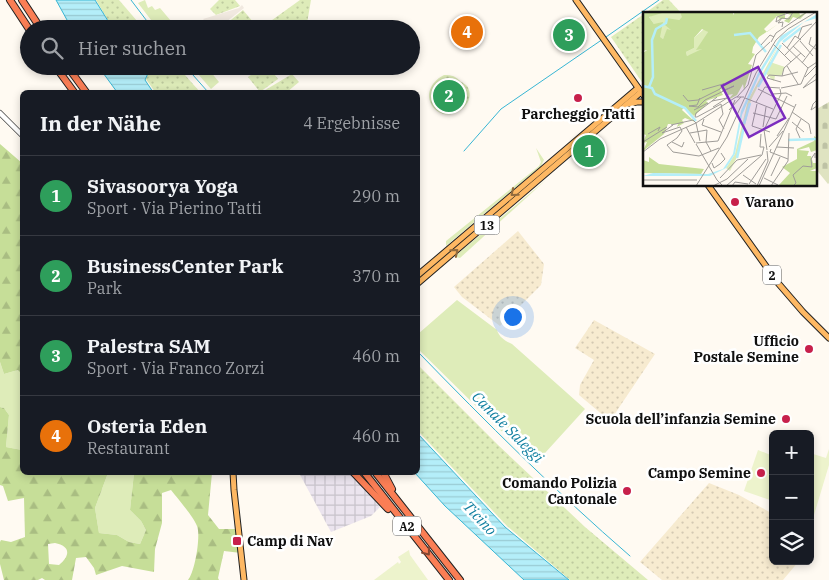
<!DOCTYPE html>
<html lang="de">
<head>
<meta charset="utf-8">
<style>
  :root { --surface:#171b24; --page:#242831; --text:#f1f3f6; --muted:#9ea1a6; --line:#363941; --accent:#1a73e8 }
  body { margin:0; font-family:"IBM Plex Serif",serif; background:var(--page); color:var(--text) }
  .controls { position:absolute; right:15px; bottom:15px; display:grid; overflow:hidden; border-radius:8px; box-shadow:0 2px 8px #0003 }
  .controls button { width:45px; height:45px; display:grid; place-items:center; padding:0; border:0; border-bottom:1px solid var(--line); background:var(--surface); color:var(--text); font:25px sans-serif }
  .you { position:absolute; left:512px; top:316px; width:18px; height:18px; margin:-12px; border:4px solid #fff; border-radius:50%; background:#1a73e8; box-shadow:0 0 0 8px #1a73e833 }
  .badge { display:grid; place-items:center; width:32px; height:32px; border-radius:50%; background:var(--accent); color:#fff; font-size:16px; font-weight:700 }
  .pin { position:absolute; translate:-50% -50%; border:2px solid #fff; box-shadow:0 1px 5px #0006 }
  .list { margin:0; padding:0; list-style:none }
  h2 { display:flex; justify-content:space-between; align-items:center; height:65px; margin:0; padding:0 20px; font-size:21px }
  h2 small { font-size:16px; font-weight:400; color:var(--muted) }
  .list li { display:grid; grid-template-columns:32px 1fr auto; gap:15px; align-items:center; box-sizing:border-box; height:80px; padding:0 20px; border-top:1px solid var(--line) }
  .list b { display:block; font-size:19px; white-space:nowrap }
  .list p { margin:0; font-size:16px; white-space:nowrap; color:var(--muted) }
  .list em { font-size:16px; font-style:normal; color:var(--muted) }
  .icon { flex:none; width:28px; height:28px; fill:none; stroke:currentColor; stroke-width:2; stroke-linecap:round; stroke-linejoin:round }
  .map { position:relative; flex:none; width:829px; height:580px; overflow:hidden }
  .search { position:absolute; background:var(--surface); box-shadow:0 2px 8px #0003; left:20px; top:20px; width:400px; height:55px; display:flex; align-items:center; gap:12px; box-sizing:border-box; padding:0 18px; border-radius:28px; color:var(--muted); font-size:19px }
  .panel { position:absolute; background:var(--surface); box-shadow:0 2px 8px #0003; left:20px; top:90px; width:400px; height:385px; border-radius:8px }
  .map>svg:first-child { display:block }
  .industrial { fill:url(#industrial-grid) }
  .farmland { fill:url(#farmland-dots) }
  .grass { fill:#deecb9 }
  .forest { fill:url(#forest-firs); fill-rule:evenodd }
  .cemetery { fill:url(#cemetery-stones) }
  .park { fill:url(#park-dots) }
  .pitch { fill:#edf3cc }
  .plaza { fill:#f1e9e0 }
  .water { fill:url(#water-rules); stroke:#38b6d4 }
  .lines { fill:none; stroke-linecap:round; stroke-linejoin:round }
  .stream { stroke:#38b6d4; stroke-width:1 }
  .tertiary-casing { stroke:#434343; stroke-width:6 }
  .primary-casing { stroke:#212121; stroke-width:7 }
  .motorway-casing { stroke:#212121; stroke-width:8 }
  .tertiary { stroke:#fff; stroke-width:4.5 }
  .primary { stroke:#feb863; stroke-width:5 }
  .motorway { stroke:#fa7e55; stroke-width:6 }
  .oneway { stroke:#936c3e }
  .oneway2 { stroke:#854732 }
  .poi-dot { fill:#c7204b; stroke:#fff; stroke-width:2 }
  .labels { text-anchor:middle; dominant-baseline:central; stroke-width:5; stroke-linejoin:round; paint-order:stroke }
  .shield { fill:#fff; stroke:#585858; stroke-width:1 }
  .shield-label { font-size:12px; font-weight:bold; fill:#101010 }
  .poi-label { font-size:14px; font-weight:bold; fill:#101010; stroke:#fff; text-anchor:end }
  .water-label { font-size:15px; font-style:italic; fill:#1280a1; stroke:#fff }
  .inset-river { fill:none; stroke:#b4eef9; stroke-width:2.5 }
  .inset-road { fill:none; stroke:#9f9c98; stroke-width:1 }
  .view { fill:#7b2cbf; fill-opacity:0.15; stroke:#7b2cbf; stroke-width:2.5 }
  .inset-edge { fill:none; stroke:#101010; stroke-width:2.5 }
</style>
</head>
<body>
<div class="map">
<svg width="829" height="580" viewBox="0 0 829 580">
  <defs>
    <pattern id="industrial-grid" width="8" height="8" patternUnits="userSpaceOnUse" patternTransform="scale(1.25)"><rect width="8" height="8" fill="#ebe4ee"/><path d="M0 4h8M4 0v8" fill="none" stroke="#c8c3cb"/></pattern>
    <pattern id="farmland-dots" width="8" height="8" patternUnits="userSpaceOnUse" patternTransform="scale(1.25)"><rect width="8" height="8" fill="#f7ebd0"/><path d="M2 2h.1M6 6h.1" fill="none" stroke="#d3c8b2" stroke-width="1.8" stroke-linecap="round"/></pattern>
    <pattern id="forest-firs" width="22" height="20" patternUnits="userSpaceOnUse" patternTransform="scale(1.25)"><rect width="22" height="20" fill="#c6de98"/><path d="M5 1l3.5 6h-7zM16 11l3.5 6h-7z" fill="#a9bd82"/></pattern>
    <pattern id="cemetery-stones" width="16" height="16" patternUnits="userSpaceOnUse" patternTransform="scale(1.25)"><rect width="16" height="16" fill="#dfe3c1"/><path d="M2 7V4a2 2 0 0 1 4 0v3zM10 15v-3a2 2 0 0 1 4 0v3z" fill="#bec2a5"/></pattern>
    <pattern id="park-dots" width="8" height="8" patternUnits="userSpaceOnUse" patternTransform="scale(1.25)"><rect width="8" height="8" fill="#deecb9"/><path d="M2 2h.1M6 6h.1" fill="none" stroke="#bdc99e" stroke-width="1.8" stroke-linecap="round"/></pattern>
    <pattern id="water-rules" width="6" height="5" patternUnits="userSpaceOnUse" patternTransform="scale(1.25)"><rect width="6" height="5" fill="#b4eef9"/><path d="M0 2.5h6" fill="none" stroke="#9acbd4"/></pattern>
  </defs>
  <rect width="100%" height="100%" fill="#fffaf2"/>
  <!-- industrial -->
  <polygon class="industrial" points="299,473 351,473 380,507 371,516 331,532"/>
  <!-- farmland -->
  <g class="farmland">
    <polygon points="518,231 544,264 541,285 500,326 462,297 454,287"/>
    <polygon points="594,320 655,354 610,421 579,395 580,385 594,360 575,348"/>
    <polygon points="709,483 739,495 773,514 773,561 799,561 783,580 662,580 640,562"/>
  </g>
  <!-- grass -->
  <g class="grass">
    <polygon points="145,0 148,8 152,6 155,10 160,8 171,21 162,29 158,29 138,3"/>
    <polygon points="191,66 206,66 219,82 211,89"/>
    <polygon points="536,148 544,160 541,166 446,246 446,241 539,166 541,162"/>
    <polygon points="547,179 460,258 456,257 455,256"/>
    <path d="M 457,300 L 497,330 C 499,337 505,341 512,344 L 585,409 L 535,464 L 418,349 L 418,334 Z"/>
    <polygon points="0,362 4,374 18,370 22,376 22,450 6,447 9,415 4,408 0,407"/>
    <polygon points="108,473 134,473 130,510 141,521 146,530 140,544 129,542 117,535 99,533 95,508"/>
  </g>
  <!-- forest -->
  <g class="forest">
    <polygon points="0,144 22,163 22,376 18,370 4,374 0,362"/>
    <path d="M 0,407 L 4,408 L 9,415 L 6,447 L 22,450 L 22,472 L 108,473 L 95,508 L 99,533 L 117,535 L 129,542 L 140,544 L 146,530 L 141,521 L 130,510 L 134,473 L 212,473 L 208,515 L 219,529 L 238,529 L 241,553 L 224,551 L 218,578 L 219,580 L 188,580 C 195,572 201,535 197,526 C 193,516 178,499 171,490 L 162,493 L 162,523 L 155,549 L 154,572 L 122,566 L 96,575 L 94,568 L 86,557 L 76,558 L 72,580 L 45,580 L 42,578 L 38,580 L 4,580 L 0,564 L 0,542 L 1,540 L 11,542 L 25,537 L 24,498 L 8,501 L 3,486 L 0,485 ZM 55,543 C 70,546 71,555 59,565 L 49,564 L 48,544 Z"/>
  </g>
  <!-- cemetery -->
  <polygon class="cemetery" points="829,102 829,183 828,184 815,168 815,110"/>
  <!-- park -->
  <g class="park">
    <polygon points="96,0 119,0 144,29 113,29"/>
    <polygon points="219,0 235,0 240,6 216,15 210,9"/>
    <polygon points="300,0 311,0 306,29 261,28"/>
    <polygon points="663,0 669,0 682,14 644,14"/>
    <polygon points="243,10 259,29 220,29"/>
    <polygon points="644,14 644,85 611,37"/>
    <polygon points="137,66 177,66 200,92 155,92"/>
    <polygon points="263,66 268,66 278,79 260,92 248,77"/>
    <polygon points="292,74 299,82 287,92 262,92"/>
    <path d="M 444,75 C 453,75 455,76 461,82 C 462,82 466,85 467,86 C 479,104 448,126 433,107 C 424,94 432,81 444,75 Z"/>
    <polygon points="418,365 498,445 585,527 648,580 570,580 507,526 418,431"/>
  </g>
  <!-- pitch -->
  <g class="pitch">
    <polygon points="829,449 829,465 811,525 810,453 826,458"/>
    <polygon points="758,450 773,456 773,501 744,491"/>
    <polygon points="409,550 410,555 428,580 374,580 398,562 399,564 401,562 398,557"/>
  </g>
  <!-- plaza -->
  <polygon class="plaza" points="242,5 244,8 217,29 212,29 203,19 239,8"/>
  <!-- water -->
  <g class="water">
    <polygon points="56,0 95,0 113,29 72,29"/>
    <polygon points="98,66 145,66 149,71 145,80 153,92 117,92"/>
    <polygon points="418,434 505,527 569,580 524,580 445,506 415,473 418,472"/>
  </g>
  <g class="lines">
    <!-- stream -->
    <g class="stream">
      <polyline points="131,0 153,29"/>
      <polyline points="606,37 659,0"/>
      <polyline points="185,66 208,92"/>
      <polyline points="464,151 501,109 603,39"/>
      <path d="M 418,352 C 486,422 556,492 630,556"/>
    </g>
    <defs>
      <polyline id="tertiary" points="0,113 22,135"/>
      <g id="primary">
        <polyline points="576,0 644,96"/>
        <polyline points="630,104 637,102 644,102"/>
        <polyline points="708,185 778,283 803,312 829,338"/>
        <polyline points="418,275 638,88"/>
        <polyline points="418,283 641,92"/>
        <polyline points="233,472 234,490 244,580"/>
      </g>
      <g id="motorway">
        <polyline points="10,0 29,29"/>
        <polyline points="22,0 41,29"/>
        <polyline points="55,66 74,92"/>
        <polyline points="67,66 86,92"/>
        <polyline points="353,472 388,509"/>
        <polyline points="364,472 449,580"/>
        <polyline points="375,472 460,580"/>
        <polyline points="383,472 392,489"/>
      </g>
    </defs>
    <!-- tertiary casing -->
    <use href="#tertiary" class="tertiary-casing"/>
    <!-- primary casing -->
    <use href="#primary" class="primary-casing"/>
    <!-- motorway casing -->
    <use href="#motorway" class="motorway-casing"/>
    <!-- tertiary -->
    <use href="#tertiary" class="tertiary"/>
    <!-- primary -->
    <use href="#primary" class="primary"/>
    <!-- motorway -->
    <use href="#motorway" class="motorway"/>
  </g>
  <!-- one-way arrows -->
  <defs><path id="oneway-chevron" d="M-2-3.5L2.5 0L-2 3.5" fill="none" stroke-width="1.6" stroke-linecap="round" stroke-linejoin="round" transform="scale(1.25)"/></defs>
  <g class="oneway">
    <use href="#oneway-chevron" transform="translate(514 193) rotate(140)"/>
    <use href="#oneway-chevron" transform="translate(455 252) rotate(-40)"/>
  </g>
  <use class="oneway2" href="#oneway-chevron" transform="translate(427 552) rotate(52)"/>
  <!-- markers -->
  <g class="poi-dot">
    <circle cx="578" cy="98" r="5"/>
    <circle cx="735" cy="202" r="5"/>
    <circle cx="809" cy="349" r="5"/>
    <circle cx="786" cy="419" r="5"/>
    <circle cx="761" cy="473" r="5"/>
    <circle cx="627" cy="491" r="5"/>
    <rect x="232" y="536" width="10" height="10" rx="2.5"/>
  </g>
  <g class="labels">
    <!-- shield labels -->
    <g class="shield">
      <rect x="474.5" y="215.5" width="25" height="19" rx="4"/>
      <rect x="763" y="265.5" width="18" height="19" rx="4"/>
      <rect x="393" y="516.5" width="28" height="19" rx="4"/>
    </g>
    <g class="shield-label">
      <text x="487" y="225">13</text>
      <text x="772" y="275">2</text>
      <text x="407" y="526">A2</text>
    </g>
    <!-- poi labels -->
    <g class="poi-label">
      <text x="578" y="114" text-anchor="middle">Parcheggio Tatti</text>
      <text x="745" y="202" text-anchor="start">Varano</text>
      <text x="799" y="341">Ufficio<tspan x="799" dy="16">Postale Semine</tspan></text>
      <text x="776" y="419">Scuola dell’infanzia Semine</text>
      <text x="751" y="473">Campo Semine</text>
      <text x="617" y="483">Comando Polizia<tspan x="617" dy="16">Cantonale</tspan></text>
      <text x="247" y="541" text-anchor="start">Camp di Nav</text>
    </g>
    <!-- water labels -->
    <g class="water-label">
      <text transform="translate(508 427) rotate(45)">Canale Saleggi</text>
      <text transform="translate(480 518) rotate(47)">Ticino</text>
    </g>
  </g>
  <!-- overview -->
  <g transform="translate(643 12)">
    <rect width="174" height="174" fill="#fffaf2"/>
    <path d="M 17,0 L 37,0 L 40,5 L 36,8 L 26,8 L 37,11 L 30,14 L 30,20 L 24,19 L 20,27 L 17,26 L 16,12 L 11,12 L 6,5 ZM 62,16 L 65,20 L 63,26 L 54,37 L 59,36 L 57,41 L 44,44 L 43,40 L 51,36 L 48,33 L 51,26 Z" fill="#deecb9"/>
    <path d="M 0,0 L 19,1 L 6,5 L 11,12 L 20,10 L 17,25 L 20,27 L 24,17 L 28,18 L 22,13 L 23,6 L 36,8 L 39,5 L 37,0 L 90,0 L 90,3 L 92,0 L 156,0 L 157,3 L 164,0 L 157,7 L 150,5 L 146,11 L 141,9 L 148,3 L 142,1 L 142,7 L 137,7 L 134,4 L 121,17 L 124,20 L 135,12 L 116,25 L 110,35 L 109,41 L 112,42 L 105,52 L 109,53 L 101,78 L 100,72 L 94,83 L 85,88 L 90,82 L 85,83 L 83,79 L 77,77 L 80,83 L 63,89 L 65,91 L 51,104 L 41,95 L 39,98 L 52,110 L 42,106 L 39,108 L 41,111 L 34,115 L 35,112 L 25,112 L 21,122 L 0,139 L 4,130 L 0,131 L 3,123 L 0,122 L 0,41 L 4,38 L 0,39 ZM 59,17 L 65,20 L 53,38 L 59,37 L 44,44 L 43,40 L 51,36 L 51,26 ZM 171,124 L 174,126 L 174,138 L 168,140 L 166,135 L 155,138 L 166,139 L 164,144 L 168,144 L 170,151 L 174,151 L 174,156 L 167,159 L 174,159 L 174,173 L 135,174 L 147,161 L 139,155 L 154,147 L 154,137 L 171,129 ZM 6,145 L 16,152 L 61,157 L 58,162 L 0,161 L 0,148 L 6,150 Z" fill="#c6de98" fill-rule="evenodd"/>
    <path d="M 137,30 L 108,88 L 95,143 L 87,159 L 83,156 L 92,142 L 105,88 ZM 127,50 L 142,55 L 138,64 L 132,64 L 131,69 L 121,60 Z" fill="#deecb9"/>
    <path d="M 174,2 L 174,6 L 161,10 L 137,30 L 116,64 L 99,103 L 92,142 L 83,156 L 67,164 L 0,164 L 10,161 L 65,162 L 80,157 L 90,142 L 98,99 L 115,61 L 138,24 Z" fill="#b4eef9"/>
    <path class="inset-river" d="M 91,23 L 107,21 L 123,40M 140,30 L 158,16M 0,74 L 9,76 L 12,82 L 42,96 L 53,109M 6,75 L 10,65 L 9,28 L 13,17 L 23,11 L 24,6M 115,75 L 138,33M 101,112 L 107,91M 145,128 L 174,127M 94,146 L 101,115"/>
    <path class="inset-road" d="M 139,6 L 146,7 L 150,0M 139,15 L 140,10 L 135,11 L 139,6 L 133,10 L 134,5 L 148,0M 168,25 L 166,32 L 174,38M 158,28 L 155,26 L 159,15 L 169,12M 157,29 L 170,44M 128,30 L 133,21 L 164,0M 139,31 L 165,56M 130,32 L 148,50M 118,33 L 127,23 L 131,25M 150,34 L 162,45M 144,36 L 152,24 L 155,26M 142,43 L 174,9M 159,51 L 174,31M 144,54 L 155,72M 173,62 L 160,76 L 174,67M 139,64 L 141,56 L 158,41M 139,64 L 155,60M 162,65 L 174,53M 138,70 L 124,66 L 126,63 L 139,64M 138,76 L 158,72 L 165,56 L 174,50M 115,77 L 151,95M 59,78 L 80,72M 130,82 L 143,81 L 149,84M 40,83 L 45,89 L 55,88 L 77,77 L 81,71M 94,85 L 105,73 L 113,43 L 127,30M 57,86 L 54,93 L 46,94 L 55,95 L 62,88 L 91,74 L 79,79M 102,86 L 130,97M 174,88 L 170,92 L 168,98 L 174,94M 113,90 L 122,75 L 137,76M 70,95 L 84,86 L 69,89 L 74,85M 51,98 L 65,91M 86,98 L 98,85M 149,100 L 166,112 L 168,122M 110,101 L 133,107M 54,105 L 78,92 L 80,102 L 76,108 L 81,117M 54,105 L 52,105 L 53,101 L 69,89M 61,107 L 59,113 L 78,120M 133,107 L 144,84M 149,110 L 161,120M 53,111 L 57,129M 28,113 L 50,108 L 53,111M 30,113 L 19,121 L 37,115 L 39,119 L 34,126 L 24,133 L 30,140 L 56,144 L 76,136M 109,114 L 114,92M 109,114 L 127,120M 43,115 L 52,131M 120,115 L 123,95M 47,121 L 64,118 L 63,130 L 68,139M 5,122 L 17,115 L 15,119M 118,122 L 117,135 L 121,135M 134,124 L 146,106M 157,126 L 153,117 L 158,107M 0,130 L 24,115M 29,130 L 39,135 L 41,130M 53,131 L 75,129 L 92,88M 53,132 L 74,168 L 80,174M 126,135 L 140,119M 134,135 L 151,136M 128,137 L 127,140 L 145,147M 124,138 L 121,118 L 138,82 L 137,77M 0,140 L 17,127 L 53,111 L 93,85 L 101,85M 69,151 L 71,156 L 77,152 L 82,147 L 78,141M 100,163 L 113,172M 128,164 L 137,145M 77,166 L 94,148 L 118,143M 121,166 L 135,173M 0,168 L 54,168M 106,172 L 123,147M 53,174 L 84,125 L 113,61 L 133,28 L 145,17 L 173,0M 70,174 L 84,167 L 105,147M 83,174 L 119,143 L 121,135M 89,174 L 92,170 L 105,172M 114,174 L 125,149 L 124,139M 116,174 L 153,92M 128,174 L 145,149 L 146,121M 150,174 L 153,171 L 150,163 L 160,154 L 169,155 L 168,147 L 172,141 L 172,146"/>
    <path class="view" d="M 115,55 L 142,106 L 106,125 L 79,74 Z"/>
    <rect width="174" height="174" class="inset-edge"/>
  </g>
</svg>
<div class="controls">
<button>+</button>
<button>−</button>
<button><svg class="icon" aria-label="layers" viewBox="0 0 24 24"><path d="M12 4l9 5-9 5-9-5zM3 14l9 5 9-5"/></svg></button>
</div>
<div class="you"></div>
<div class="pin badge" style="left:589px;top:151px;background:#2e9e5b">1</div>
<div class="pin badge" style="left:449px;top:96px;background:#2e9e5b">2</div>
<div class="pin badge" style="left:569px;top:35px;background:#2e9e5b">3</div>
<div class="pin badge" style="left:467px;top:32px;background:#e8710a">4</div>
<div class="search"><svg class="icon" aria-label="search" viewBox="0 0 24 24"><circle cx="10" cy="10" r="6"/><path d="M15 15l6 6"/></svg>Hier suchen</div>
<section class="panel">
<h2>In der Nähe<small>4 Ergebnisse</small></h2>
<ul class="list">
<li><span class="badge" style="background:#2e9e5b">1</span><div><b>Sivasoorya Yoga</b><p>Sport · Via Pierino Tatti</p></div><em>290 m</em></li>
<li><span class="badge" style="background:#2e9e5b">2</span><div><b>BusinessCenter Park</b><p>Park</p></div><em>370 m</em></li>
<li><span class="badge" style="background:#2e9e5b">3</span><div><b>Palestra SAM</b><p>Sport · Via Franco Zorzi</p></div><em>460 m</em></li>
<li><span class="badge" style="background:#e8710a">4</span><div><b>Osteria Eden</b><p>Restaurant</p></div><em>460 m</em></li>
</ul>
</section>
</div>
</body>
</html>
